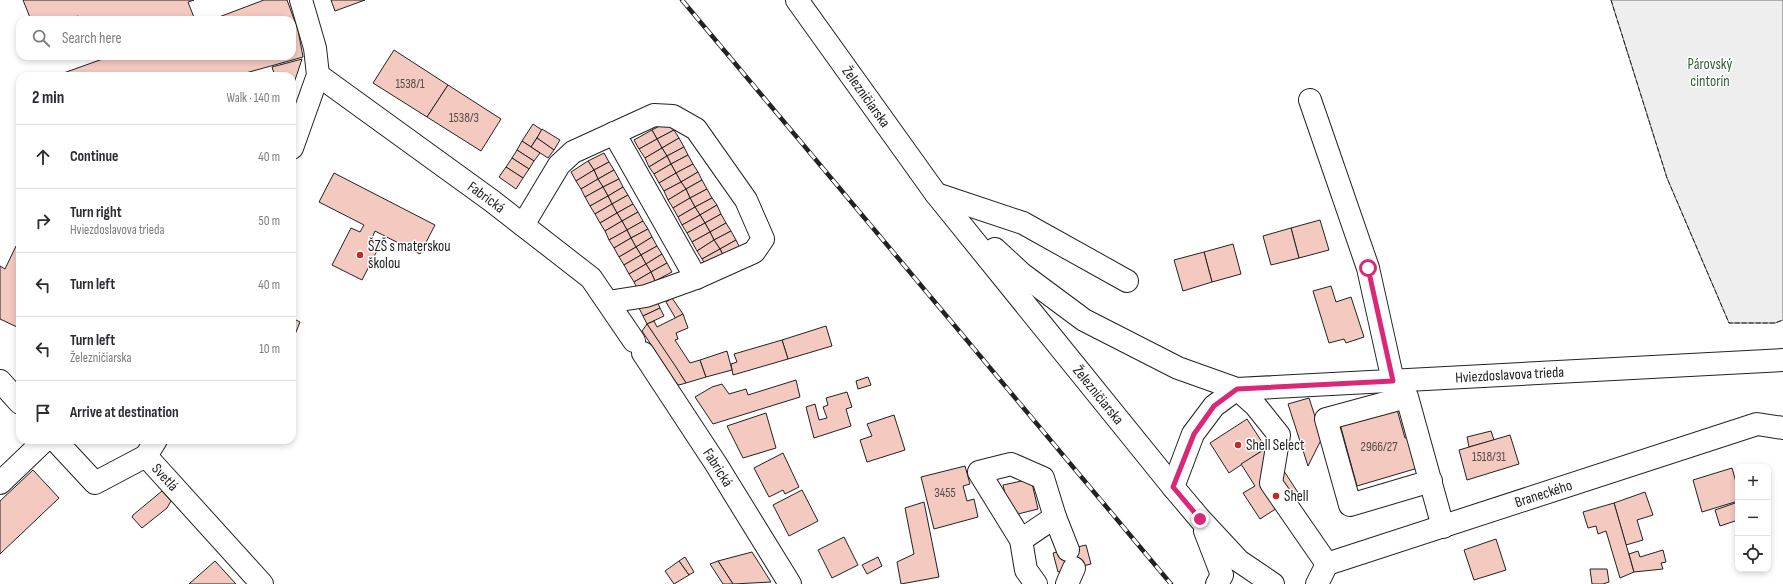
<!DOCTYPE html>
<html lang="en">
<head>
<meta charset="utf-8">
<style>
  :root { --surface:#fff; --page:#f2f2f3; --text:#2b2b33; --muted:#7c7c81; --line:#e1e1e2 }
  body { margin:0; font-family:"Sofia Sans Condensed",sans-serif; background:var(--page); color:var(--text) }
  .controls { position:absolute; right:12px; bottom:12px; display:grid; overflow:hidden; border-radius:8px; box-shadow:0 2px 6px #0003 }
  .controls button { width:36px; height:36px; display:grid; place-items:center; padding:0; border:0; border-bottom:1px solid var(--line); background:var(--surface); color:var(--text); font:20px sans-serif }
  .stop { position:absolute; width:12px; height:12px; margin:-9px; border:3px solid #db2777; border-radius:50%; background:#fff }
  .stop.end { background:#db2777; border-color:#fff; box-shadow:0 1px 4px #0008 }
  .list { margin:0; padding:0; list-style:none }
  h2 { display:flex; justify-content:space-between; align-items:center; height:52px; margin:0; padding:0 16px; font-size:17px }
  h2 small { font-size:13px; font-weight:400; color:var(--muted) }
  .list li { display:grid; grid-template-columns:26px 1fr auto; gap:12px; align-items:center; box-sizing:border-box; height:64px; padding:0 16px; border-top:1px solid var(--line) }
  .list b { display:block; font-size:15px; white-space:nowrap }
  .list p { margin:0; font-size:13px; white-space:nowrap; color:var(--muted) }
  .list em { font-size:13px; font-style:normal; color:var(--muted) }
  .icon { flex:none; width:22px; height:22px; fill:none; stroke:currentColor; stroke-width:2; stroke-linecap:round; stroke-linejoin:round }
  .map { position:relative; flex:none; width:1783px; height:584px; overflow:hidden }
  .search { position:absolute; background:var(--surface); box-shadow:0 2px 6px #0003; left:16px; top:16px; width:280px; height:44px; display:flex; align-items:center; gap:10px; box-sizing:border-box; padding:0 14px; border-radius:12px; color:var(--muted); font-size:15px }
  .panel { position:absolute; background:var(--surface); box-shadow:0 2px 6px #0003; left:16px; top:72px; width:280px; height:372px; border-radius:12px }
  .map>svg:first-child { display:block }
  .green { fill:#eee; stroke:#6f6f6f }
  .building { fill:#f3c9c0; stroke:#222 }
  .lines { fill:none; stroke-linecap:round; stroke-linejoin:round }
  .minor-casing { stroke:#222; stroke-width:24 }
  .minor { stroke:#fff; stroke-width:22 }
  .rail-casing { stroke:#222; stroke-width:4.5 }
  .rail { stroke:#fff; stroke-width:3; stroke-dasharray:9; stroke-linecap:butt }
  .fence { stroke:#222; stroke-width:1; stroke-dasharray:5 2; stroke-linecap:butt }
  .route { stroke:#db2777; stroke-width:5 }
  .poi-dot { fill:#c62828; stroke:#fff; stroke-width:1.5 }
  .labels { text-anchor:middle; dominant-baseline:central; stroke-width:3; stroke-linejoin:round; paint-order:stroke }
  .number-label { font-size:13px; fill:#564c4a }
  .park-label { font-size:15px; fill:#2f5e38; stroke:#fff }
  .street-label { font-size:15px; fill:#222; stroke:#fff }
  .poi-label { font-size:15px; fill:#222; stroke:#fff; text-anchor:start }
</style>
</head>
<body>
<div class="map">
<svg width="1783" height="584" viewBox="0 0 1783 584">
  <rect width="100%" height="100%" fill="#fff"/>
  <!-- green -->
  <polygon class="green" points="1611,0 1783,0 1783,320 1775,323 1729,323 1667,178"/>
  <!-- building -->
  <g class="building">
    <polygon points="23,0 194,0 188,2 195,20 80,20 78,16 66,20 31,20"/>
    <polygon points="264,0 287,0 298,30 303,57 235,76 58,75 111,56 292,56 292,20 211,20"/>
    <polygon points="331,0 365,0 335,11"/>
    <polygon points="394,50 448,85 427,117 373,83"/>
    <polygon points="302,59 294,83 292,83 292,76 275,76 272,67"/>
    <polygon points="448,85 501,119 481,151 427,117"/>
    <polygon points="669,121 674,130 657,139 652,130"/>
    <polygon points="533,124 542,130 531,147 522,141"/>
    <polygon points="542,129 560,140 554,150 537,138"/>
    <polygon points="652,130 657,139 639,149 634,140"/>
    <polygon points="674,130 679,138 662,148 657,139"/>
    <polygon points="537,138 554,150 548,158 531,147"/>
    <polygon points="679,138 684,147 667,156 662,148"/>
    <polygon points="657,139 662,148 645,158 639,149"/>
    <polygon points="522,141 540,153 534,161 517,150"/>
    <polygon points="684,147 688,155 671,164 667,156"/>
    <polygon points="662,148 667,156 649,167 645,158"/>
    <polygon points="517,150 534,161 529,169 512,158"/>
    <polygon points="604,153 609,162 594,170 588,161"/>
    <polygon points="688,155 693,164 676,173 671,164"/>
    <polygon points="667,156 671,164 654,174 649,167"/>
    <polygon points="512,158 529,169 523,178 506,167"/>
    <polygon points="588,161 594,170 576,181 571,172"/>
    <polygon points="609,162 614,170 598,179 594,170"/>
    <polygon points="671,164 676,173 659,183 654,174"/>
    <polygon points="693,164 698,172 681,182 676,173"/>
    <polygon points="506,167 523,178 516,189 499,177"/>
    <polygon points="594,170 598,179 581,189 576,181"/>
    <polygon points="614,170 619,179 603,187 598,179"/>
    <polygon points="698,172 702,180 686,189 681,182"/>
    <polygon points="334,173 435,225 420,254 375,231 372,238 381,243 362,280 332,265 351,228 360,232 364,225 319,202"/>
    <polygon points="676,173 681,182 664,191 659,183"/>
    <polygon points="598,179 603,187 585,197 581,189"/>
    <polygon points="619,179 623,187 608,196 603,187"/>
    <polygon points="702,180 707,189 690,198 686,189"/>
    <polygon points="681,182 686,189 668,200 664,191"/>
    <polygon points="603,187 608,196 590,206 585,197"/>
    <polygon points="623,187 628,195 612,204 608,196"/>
    <polygon points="686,189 690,198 673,208 668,200"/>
    <polygon points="707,189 712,198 695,207 690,198"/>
    <polygon points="628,195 633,204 617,213 612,204"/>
    <polygon points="608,196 612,204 595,214 590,206"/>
    <polygon points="690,198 695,207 678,217 673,208"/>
    <polygon points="712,198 717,205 700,215 695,207"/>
    <polygon points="612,204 617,213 600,223 595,214"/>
    <polygon points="633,204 638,212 622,221 617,213"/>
    <polygon points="717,205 721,214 705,223 700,215"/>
    <polygon points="695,207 700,215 682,225 678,217"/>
    <polygon points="638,212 643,221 627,230 622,221"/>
    <polygon points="617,213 622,221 605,231 600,223"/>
    <polygon points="721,214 726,223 710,232 705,223"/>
    <polygon points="700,215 705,223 687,233 682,225"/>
    <polygon points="1320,220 1329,250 1299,258 1291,228"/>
    <polygon points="622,221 627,230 609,240 605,231"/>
    <polygon points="643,221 648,229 631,238 627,230"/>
    <polygon points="705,223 710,232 692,242 687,233"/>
    <polygon points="726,223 731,231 714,240 710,232"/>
    <polygon points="1291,228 1299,258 1271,265 1263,236"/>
    <polygon points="648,229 652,237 636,247 631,238"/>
    <polygon points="627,230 631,238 614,248 609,240"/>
    <polygon points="731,231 736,240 720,249 714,240"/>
    <polygon points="710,232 714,240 697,251 692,242"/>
    <polygon points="652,237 657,246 641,255 636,247"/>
    <polygon points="631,238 636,247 619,257 614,248"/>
    <polygon points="714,240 720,249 702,259 697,251"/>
    <polygon points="736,240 741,250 725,259 720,249"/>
    <polygon points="20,243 20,321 17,327 0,319 0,266 5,269 16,246 18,247"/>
    <polygon points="1233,244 1241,274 1212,282 1204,252"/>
    <polygon points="657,246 662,254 646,264 641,255"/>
    <polygon points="636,247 641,255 624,265 619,257"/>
    <polygon points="720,249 725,259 708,269 702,259"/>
    <polygon points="1204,252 1212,282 1183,291 1174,260"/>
    <polygon points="662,254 667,263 651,272 646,264"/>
    <polygon points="641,255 646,264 629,274 624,265"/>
    <polygon points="667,263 672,272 655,281 651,272"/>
    <polygon points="646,264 651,272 634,282 629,274"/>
    <polygon points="651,272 655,281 638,290 634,282"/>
    <polygon points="1331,286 1336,302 1351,297 1364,337 1346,343 1344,339 1329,343 1313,291"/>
    <polygon points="672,298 683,314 676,319 666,302"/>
    <polygon points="656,299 660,308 643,316 639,308"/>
    <polygon points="660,308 664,316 647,324 643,316"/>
    <polygon points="683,314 688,328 676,333 678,339 675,340 690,363 700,360 706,377 686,383 647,324 654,321 657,327"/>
    <polygon points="292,318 300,322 292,342"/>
    <polygon points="647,324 676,367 686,383 679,385 677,384 642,331"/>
    <polygon points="826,326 832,346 788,359 782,340"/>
    <polygon points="782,340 788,359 733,375 731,364 737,362 734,354"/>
    <polygon points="727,351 732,370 706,377 700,360"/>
    <polygon points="868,377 871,385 858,389 856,381"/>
    <polygon points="796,380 800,397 713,424 695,397 712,387 722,384 729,394 746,389 748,395"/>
    <polygon points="847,392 852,407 846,409 851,426 814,438 806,407 815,404 819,420 827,418 823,407 828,405 826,398"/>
    <polygon points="1309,398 1322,438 1308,466 1288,404"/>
    <polygon points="1396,406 1405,438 1409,437 1418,468 1357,486 1340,424"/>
    <polygon points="766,413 776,448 743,458 727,426"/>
    <polygon points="894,415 905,450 867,462 860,440 872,436 867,424"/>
    <polygon points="1247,419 1266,448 1229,473 1210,443"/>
    <polygon points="1491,431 1494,440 1469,447 1467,437"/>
    <polygon points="1510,435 1519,464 1467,480 1459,450"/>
    <polygon points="1265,449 1279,470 1282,468 1299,494 1260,519 1243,493 1255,486 1241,464"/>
    <polygon points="783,453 799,487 785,494 783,490 769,497 754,468"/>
    <polygon points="965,466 970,484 963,486 967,501 974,499 978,517 934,529 921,477"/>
    <polygon points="1732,468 1738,489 1738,501 1702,512 1693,480"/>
    <polygon points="33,470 59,498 0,554 0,501"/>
    <polygon points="1031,479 1038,509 1010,516 1003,485"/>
    <polygon points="802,490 818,521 789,536 773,505"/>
    <polygon points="162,491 171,501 167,508 142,528 132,517 133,515"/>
    <polygon points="1645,492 1653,515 1637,520 1643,540 1626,545 1614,503"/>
    <polygon points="924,502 939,577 901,584 897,562 914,554 905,508"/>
    <polygon points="1738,502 1738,520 1720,526 1715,510"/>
    <polygon points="1614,503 1634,572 1620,578 1606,531 1598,534 1596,526 1588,528 1583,512"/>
    <polygon points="844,537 858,565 832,578 818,550"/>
    <polygon points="1496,539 1506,570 1474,580 1464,550"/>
    <polygon points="1086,545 1091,564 1058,572 1053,553"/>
    <polygon points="1663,550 1666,562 1661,563 1663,569 1634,572 1629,554 1638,551 1640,557"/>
    <polygon points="752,552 771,582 733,584 718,561"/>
    <polygon points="685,557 694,572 689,575 679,561"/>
    <polygon points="878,557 882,566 867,574 862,565"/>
    <polygon points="215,561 236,584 189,584"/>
    <polygon points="679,561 689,575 674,584 665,571"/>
    <polygon points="718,561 733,584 723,584 710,564"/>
    <polygon points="1590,569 1607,569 1609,582 1603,584 1592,584"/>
  </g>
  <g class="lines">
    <defs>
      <g id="minor">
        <path id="s1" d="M 797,0 L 936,194 L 1173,487 L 1200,519 L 1239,561 L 1273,584"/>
        <path id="s2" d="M 318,75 L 492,201 L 591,278 L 634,341"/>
        <polyline points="1310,100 1368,268 1393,381"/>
        <polyline points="614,133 696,278"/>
        <polyline points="292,148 318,75 315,48 301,0"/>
        <polyline points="936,194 1023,223 1127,281"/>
        <polyline points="523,225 559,165 573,152 654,115 673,116 696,129 746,200 763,239 754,252 696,278 646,296 608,302"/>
        <polyline points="995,249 1022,274 1084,320 1178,368 1237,389 1255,405 1279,435 1271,483 1327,564"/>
        <path id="s3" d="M 643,353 L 716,464 L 790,584"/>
        <polyline points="0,381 20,403"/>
        <path id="s4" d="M 1237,389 L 1783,360"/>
        <path id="s5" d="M 55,440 L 95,483 L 146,456 L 262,584"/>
        <polyline points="146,456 156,440"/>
        <polyline points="1431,481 1350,505 1326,419 1407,397 1443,527"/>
        <polyline points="0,483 45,440"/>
        <polyline points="1173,487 1193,434 1214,406 1237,389"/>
        <polyline points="1055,517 1068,550"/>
        <polyline points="1205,531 1222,575 1217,584"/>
        <polyline points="1021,540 1055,517 1043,478 1011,464 979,472 1021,540 1026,570 1036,584"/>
        <polyline points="1067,584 1074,568"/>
        <path id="s6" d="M 1317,584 L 1327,564 L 1757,424 L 1783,428"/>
      </g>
    </defs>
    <!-- minor casing -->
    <use href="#minor" class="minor-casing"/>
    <!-- minor -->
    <use href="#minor" class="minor"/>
    <defs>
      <polyline id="rail" points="682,0 1171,584"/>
    </defs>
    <!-- rail casing -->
    <use href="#rail" class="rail-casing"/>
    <!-- rail -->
    <use href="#rail" class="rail"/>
    <!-- fence -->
    <polyline class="fence" points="1611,0 1667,178 1729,323 1775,323 1783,320"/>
  </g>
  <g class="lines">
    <!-- route -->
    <polyline class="route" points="1200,519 1173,487 1194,434 1214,406 1237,389 1393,381 1368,268"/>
  </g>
  <!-- markers -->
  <g class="poi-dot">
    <circle cx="360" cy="255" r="4"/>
    <circle cx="1238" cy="445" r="4"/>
    <circle cx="1276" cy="496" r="4"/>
  </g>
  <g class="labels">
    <!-- number labels -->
    <g class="number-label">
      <text x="410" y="84">1538/1</text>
      <text x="464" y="118">1538/3</text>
      <text x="1379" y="447">2966/27</text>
      <text x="1489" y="457">1518/31</text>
      <text x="945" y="493">3455</text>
    </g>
    <!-- park labels -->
    <g class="park-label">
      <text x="1710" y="64">Párovský<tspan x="1710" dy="17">cintorín</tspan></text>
    </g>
    <!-- street labels -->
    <g class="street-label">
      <text stroke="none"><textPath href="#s1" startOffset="119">Železničiarska</textPath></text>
      <text stroke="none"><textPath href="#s2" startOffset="208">Fabrická</textPath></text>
      <text stroke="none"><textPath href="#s4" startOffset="273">Hviezdoslavova trieda</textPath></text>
      <text stroke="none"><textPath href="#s1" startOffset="497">Železničiarska</textPath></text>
      <text stroke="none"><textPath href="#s3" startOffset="137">Fabrická</textPath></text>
      <text stroke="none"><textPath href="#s5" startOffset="145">Svetlá</textPath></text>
      <text stroke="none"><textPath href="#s6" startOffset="250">Braneckého</textPath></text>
    </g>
    <!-- poi labels -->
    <g class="poi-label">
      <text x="368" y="246">ŠZŠ s materskou<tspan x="368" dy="17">školou</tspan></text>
      <text x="1246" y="445">Shell Select</text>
      <text x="1284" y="496">Shell</text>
    </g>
  </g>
</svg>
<div class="controls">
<button>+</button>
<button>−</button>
<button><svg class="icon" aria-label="locate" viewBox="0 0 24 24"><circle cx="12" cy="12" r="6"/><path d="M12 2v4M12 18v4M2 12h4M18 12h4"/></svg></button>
</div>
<div class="stop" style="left:1368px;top:268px"></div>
<div class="stop end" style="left:1200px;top:519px"></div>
<div class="search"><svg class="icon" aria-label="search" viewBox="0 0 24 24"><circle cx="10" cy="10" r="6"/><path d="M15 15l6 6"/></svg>Search here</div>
<section class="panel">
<h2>2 min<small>Walk · 140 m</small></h2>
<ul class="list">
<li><svg class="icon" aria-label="ahead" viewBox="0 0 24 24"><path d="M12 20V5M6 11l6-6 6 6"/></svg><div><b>Continue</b></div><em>40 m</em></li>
<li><svg class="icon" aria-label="right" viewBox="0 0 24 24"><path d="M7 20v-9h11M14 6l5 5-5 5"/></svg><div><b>Turn right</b><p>Hviezdoslavova trieda</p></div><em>50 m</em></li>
<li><svg class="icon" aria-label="left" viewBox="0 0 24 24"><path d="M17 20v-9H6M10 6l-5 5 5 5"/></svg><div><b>Turn left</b></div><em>40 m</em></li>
<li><svg class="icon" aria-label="left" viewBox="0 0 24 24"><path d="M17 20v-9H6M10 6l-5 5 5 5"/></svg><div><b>Turn left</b><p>Železničiarska</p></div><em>10 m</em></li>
<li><svg class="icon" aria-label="arrive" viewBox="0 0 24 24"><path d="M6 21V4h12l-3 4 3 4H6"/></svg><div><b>Arrive at destination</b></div></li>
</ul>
</section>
</div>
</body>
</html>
